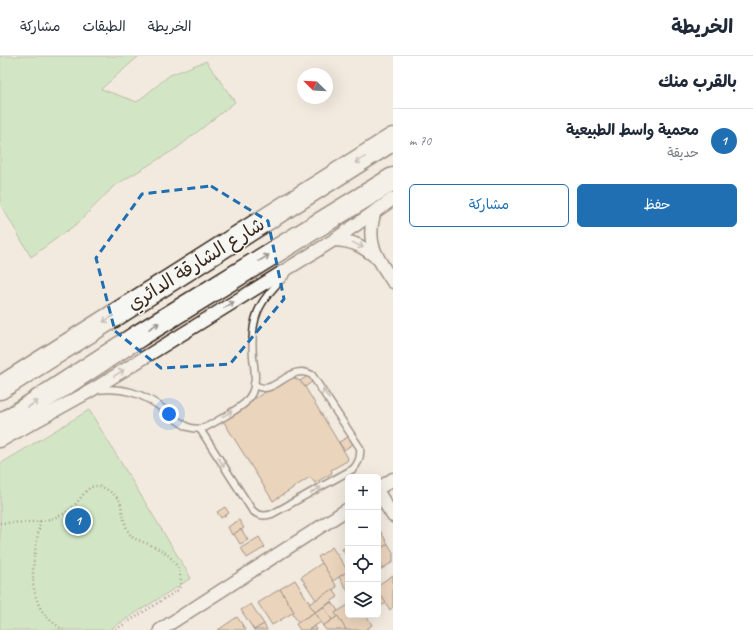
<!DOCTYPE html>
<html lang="ar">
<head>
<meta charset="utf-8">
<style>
  :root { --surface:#fff; --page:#f6f6f7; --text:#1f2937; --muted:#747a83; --line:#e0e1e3; --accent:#1f6fb2 }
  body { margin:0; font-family:Caveat,"Playpen Sans Arabic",sans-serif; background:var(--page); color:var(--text); direction:rtl }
  .controls { position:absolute; right:12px; bottom:12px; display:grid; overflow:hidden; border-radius:6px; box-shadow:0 4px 16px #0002 }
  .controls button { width:36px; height:36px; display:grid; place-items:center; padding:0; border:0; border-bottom:1px solid var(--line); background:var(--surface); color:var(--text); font:20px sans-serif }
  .compass { position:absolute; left:297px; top:12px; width:36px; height:36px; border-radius:50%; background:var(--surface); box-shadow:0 4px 16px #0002; rotate:294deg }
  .you { position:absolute; left:169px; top:358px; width:14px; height:14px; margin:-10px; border:3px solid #fff; border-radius:50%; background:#1a73e8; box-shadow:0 0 0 6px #1a73e833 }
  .badge { display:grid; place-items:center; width:26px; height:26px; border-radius:50%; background:var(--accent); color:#fff; font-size:13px; font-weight:700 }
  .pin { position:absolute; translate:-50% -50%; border:2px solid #fff; box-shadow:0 1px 4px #0006 }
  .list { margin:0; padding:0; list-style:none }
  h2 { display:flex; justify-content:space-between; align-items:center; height:52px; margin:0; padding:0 16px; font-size:17px }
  h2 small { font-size:13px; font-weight:400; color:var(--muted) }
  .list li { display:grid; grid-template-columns:26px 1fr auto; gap:12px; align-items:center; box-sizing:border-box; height:64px; padding:0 16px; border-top:1px solid var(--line) }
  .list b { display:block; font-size:15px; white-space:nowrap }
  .list p { margin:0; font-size:13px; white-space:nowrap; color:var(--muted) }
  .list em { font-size:13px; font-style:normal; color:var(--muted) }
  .actions { display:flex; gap:8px; padding:12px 16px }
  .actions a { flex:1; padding:9px 0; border:1px solid var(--accent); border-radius:6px; text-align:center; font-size:14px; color:var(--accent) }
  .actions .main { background:var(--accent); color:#fff }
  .icon { flex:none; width:22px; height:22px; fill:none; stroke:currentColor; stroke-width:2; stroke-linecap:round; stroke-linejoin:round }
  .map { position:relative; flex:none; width:393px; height:574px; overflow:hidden; direction:ltr }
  header { display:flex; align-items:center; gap:24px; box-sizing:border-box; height:56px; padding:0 20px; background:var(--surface); border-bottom:1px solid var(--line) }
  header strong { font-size:19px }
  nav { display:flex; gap:22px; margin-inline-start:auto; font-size:14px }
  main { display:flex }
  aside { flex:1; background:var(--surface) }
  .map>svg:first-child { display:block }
  .green { fill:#ace3a7; stroke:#748662 }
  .building { fill:#e2ba92; stroke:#3b2a1e }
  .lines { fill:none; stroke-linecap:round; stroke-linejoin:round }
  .lane-casing { stroke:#3b2a1e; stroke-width:9 }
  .street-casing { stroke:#3b2a1e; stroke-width:15 }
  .highway-casing { stroke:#3b2a1e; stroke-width:25 }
  .path { stroke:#3b2a1e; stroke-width:2.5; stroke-dasharray:1 3; stroke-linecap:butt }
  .lane { stroke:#f6f6f2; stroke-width:6 }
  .street { stroke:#f6f6f2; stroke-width:12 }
  .highway { stroke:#f6f6f2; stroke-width:22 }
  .oneway { stroke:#989088 }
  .marked { fill:none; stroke:#1f6fb2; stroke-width:3; stroke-dasharray:8 5; stroke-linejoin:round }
  .labels { text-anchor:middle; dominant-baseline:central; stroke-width:3; stroke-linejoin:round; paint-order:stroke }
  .street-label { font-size:19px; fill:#3b2a1e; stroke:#f6f6f2 }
</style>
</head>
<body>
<header>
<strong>الخريطة</strong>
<nav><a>الخريطة</a><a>الطبقات</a><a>مشاركة</a></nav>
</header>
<main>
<aside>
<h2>بالقرب منك<small></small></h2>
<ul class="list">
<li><span class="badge">1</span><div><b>محمية واسط الطبيعية</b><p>حديقة</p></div><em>70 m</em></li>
</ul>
<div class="actions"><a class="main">حفظ</a><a>مشاركة</a></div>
</aside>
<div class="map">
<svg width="393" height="574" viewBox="0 0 393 574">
  <rect width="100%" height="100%" fill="#f2eadf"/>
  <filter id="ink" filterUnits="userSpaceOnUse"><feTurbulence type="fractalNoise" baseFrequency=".025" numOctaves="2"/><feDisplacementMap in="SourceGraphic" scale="8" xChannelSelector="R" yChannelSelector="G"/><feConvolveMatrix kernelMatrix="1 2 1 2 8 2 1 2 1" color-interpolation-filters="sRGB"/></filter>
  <g filter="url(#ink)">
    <!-- green -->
    <g class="green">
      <polygon points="0,0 139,0 101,33 137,46 170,19 206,5 235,46 177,92 114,130 79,166 31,201 0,147"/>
      <polygon points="89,354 191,522 109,574 0,574 0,408"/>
    </g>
    <!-- building -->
    <g class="building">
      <polygon points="309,319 313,325 305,331 300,325"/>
      <polygon points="291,320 300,325 305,331 348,402 347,405 331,414 332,417 315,427 310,421 273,445 222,363"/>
      <polygon points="348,381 353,388 344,394 339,386"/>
      <polygon points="225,451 229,457 221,462 217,456"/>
      <polygon points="239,464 244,472 232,479 228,471"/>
      <polygon points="378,471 388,488 378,494"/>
      <polygon points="241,473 248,484 240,488 234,478"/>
      <polygon points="259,481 265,491 247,502 241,492"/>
      <polygon points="388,488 393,496 393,506 383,512 378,503 378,494"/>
      <polygon points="348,490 348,503 342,493"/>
      <polygon points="332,491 348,515 333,525 318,501"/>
      <polygon points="378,503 383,512 378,515"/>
      <polygon points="322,507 337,531 316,544 301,521"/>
      <polygon points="348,515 348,535 339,521"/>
      <polygon points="393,519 393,551 390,554 378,535 378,529"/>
      <polygon points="295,524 315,556 298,566 292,557 294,556 280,533"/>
      <polygon points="280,533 294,556 272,569 258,547"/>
      <polygon points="333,533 338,541 315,556 309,548"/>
      <polygon points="378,535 386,547 378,552"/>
      <polygon points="332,546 338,555 335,557 338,560 332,564 324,551"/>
      <polygon points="251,548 264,568 254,574 241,554"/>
      <polygon points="348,549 348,559 366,559 372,569 365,574 346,574 335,557"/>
      <polygon points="324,551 332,564 323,570 315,556"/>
      <polygon points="315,556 321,566 308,574 300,574 296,568"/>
      <polygon points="338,560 346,574 326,574 323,570"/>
      <polygon points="237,561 246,574 218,574"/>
      <polygon points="264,568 267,574 254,574"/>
      <polygon points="315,570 317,574 308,574"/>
    </g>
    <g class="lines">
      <defs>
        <g id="lane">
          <path d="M 97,334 C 123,331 142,337 162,352 C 171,359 178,366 188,371 C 194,373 200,374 206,371 C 214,367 238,353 245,347 C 248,343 252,339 253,334 C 257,324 254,311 253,301 C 250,262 258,246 285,220"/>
          <path d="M 200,373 L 252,454 C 258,460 264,461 272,458 L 353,413 C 359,407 361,401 360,392 L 312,319 C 289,305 274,344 254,328"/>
        </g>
        <g id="street">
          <path d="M 375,155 C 365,187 376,200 393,226"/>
          <path d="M 334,184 C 354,185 362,190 377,202"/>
          <polyline points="0,385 92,334 334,184 393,143"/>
          <polyline points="378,433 393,423"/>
          <polyline points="378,436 393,460"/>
          <polyline points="160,574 348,453"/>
        </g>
        <g id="highway">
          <polyline points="0,332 393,83"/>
          <polyline points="0,370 140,279 393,123"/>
        </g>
      </defs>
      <!-- lane casing -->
      <use href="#lane" class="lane-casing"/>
      <!-- street casing -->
      <use href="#street" class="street-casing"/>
      <!-- highway casing -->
      <use href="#highway" class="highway-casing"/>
      <!-- path -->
      <g class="path">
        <path d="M 40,465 C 36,493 26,527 41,553 C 46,562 55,568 63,574"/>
        <path d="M 0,467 C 21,466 44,468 63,458 C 66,456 69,455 71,453 C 78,447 86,431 95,430 C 103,429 116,439 120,445 C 123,457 124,473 133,482 C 143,486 155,490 164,496 C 175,503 186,522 178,534 L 115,574"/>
      </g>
      <!-- lane -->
      <use href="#lane" class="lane"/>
      <!-- street -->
      <use href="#street" class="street"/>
      <!-- highway -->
      <use href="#highway" class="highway"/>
    </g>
    <!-- one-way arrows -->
    <defs><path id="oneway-shaft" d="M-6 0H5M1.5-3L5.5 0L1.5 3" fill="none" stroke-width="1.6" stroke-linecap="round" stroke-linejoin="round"/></defs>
    <g class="oneway">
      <use href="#oneway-shaft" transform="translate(360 104) rotate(148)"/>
      <use href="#oneway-shaft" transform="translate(358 189) rotate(26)"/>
      <use href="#oneway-shaft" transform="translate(264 202) rotate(-32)"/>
      <use href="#oneway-shaft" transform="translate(229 249) rotate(-32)"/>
      <use href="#oneway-shaft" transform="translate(108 263) rotate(148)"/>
      <use href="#oneway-shaft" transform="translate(154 270) rotate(-31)"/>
      <use href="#oneway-shaft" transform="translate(119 317) rotate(-32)"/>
      <use href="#oneway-shaft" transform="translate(326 338) rotate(-123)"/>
      <use href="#oneway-shaft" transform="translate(33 348) rotate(-33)"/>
      <use href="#oneway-shaft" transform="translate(227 358) rotate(-32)"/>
      <use href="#oneway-shaft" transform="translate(221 406) rotate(57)"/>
      <use href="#oneway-shaft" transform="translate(316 434) rotate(-30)"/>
    </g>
  </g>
  <!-- marked area -->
  <path d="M0 0H393V574H0ZM 211,130 L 268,165 L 284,243 L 230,308 L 161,312 L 115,275 L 96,202 L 142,138 Z" fill="#f2eadf" fill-opacity=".55" fill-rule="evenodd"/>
  <path class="marked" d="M 211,130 L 268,165 L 284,243 L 230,308 L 161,312 L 115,275 L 96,202 L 142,138 Z"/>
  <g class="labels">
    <!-- street labels -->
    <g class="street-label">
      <text transform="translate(196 208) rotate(-32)">شارع الشارقة الدائري</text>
    </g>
  </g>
</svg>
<div class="controls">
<button>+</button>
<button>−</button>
<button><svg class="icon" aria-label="locate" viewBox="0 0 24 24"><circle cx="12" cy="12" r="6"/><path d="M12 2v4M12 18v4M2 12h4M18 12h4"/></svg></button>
<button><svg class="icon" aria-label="layers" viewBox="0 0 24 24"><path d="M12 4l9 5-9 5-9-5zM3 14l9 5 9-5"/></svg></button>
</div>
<svg class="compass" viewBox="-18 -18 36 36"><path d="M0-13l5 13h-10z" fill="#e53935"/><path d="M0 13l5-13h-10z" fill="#747a83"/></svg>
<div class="you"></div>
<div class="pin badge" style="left:78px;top:465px">1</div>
</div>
</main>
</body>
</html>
